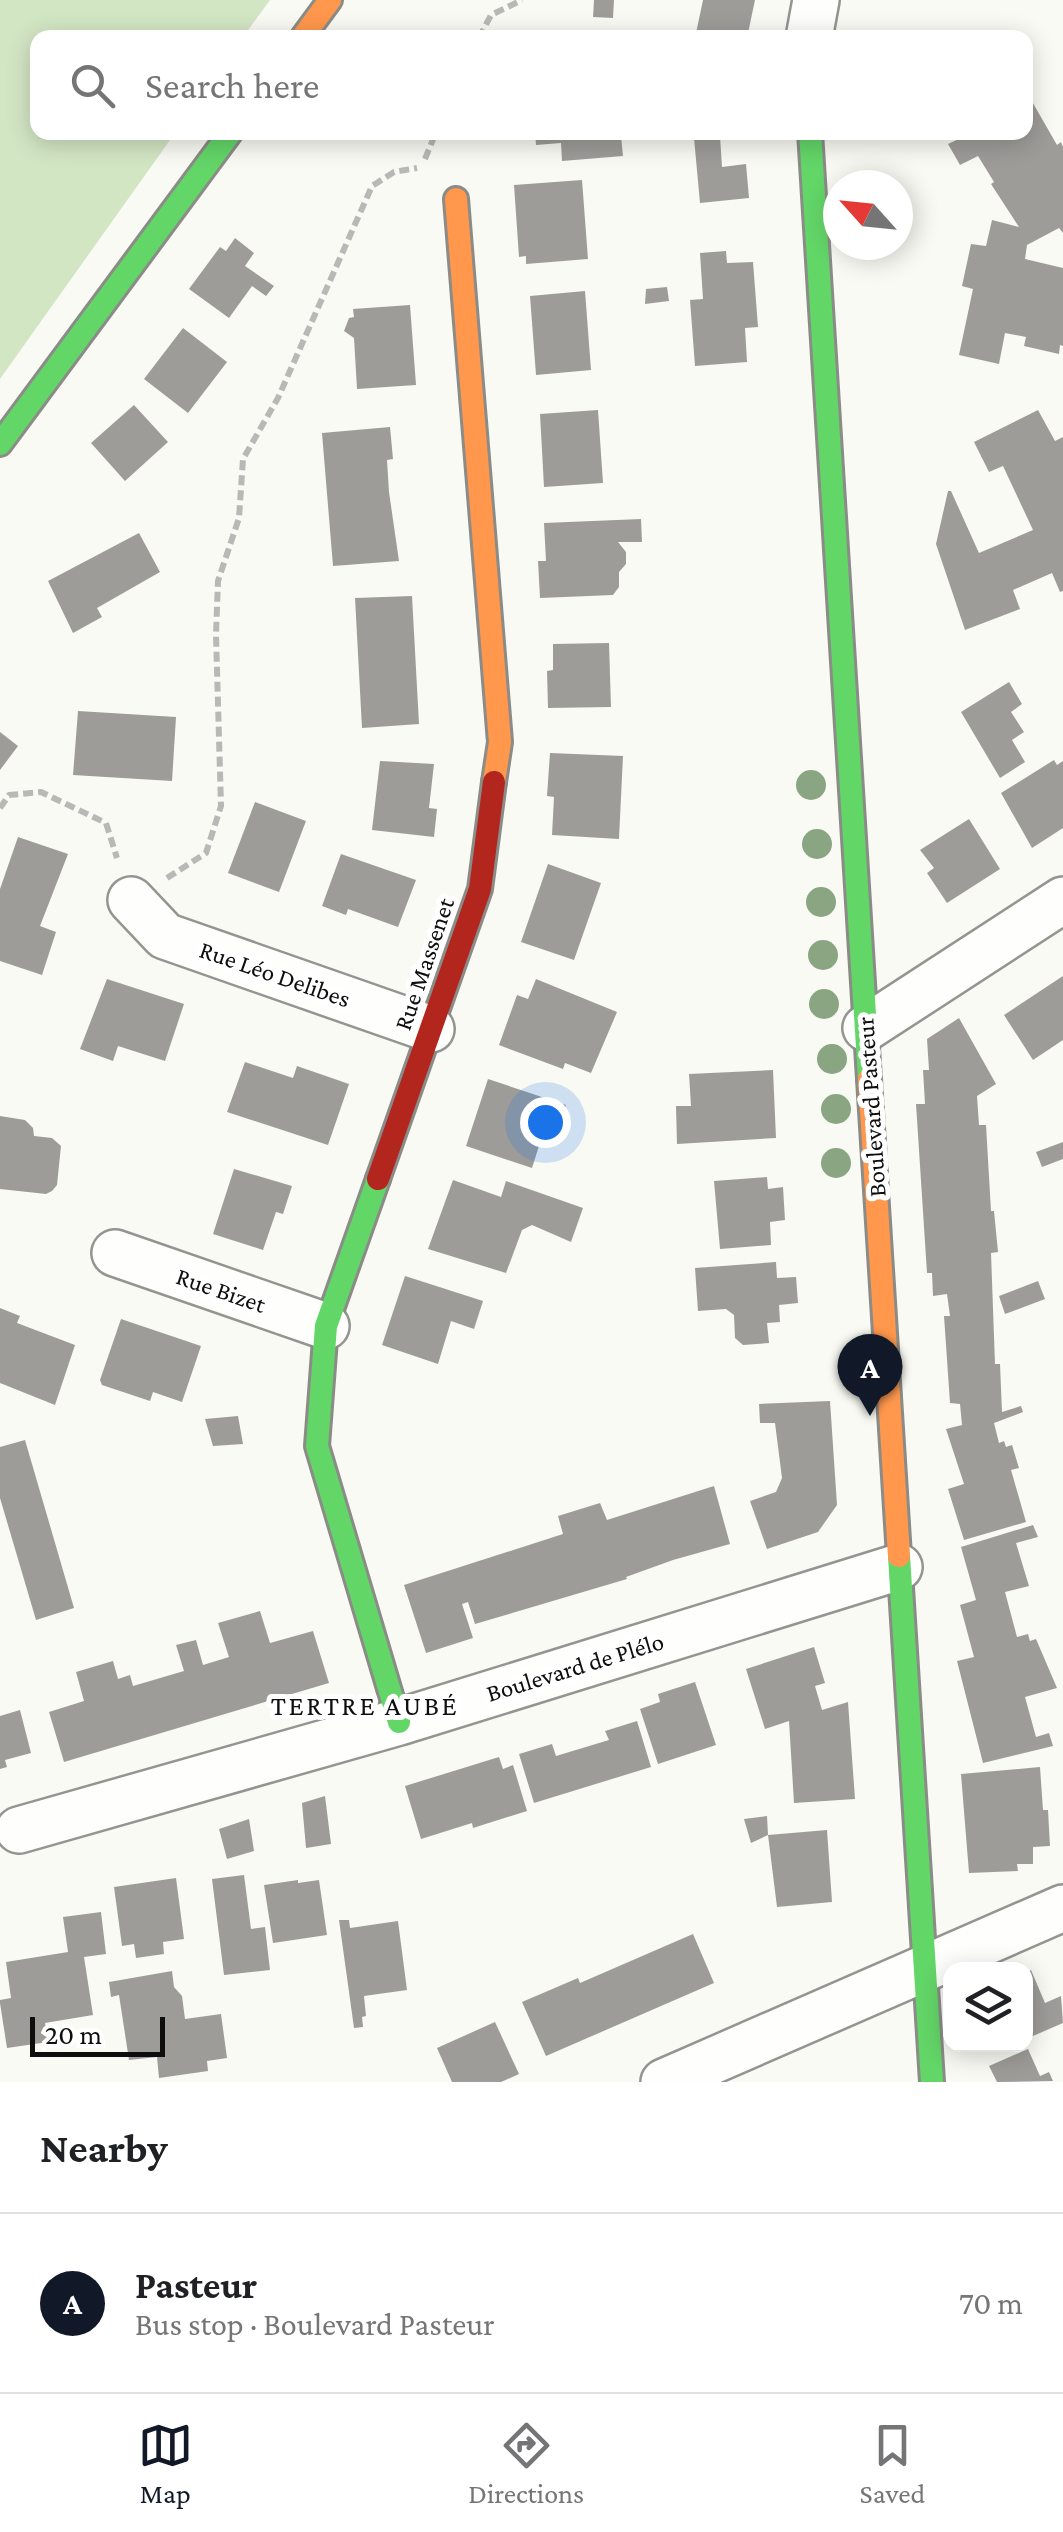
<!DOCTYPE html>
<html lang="en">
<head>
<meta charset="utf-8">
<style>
  :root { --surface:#fff; --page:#f6f6f6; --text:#202124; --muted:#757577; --line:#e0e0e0; --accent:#111827 }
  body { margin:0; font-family:"Crimson Pro",serif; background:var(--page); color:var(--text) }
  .controls { position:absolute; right:30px; bottom:30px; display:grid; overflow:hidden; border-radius:20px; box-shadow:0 5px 25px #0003 }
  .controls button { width:90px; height:90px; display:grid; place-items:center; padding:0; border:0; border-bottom:2px solid var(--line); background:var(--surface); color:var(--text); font:50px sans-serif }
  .compass { position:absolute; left:823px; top:170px; width:90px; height:90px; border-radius:50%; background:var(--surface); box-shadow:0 5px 25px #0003; rotate:297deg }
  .scale { position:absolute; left:30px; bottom:25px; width:135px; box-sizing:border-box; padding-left:10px; border:5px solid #0e0e0e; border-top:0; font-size:28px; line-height:35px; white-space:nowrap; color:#0e0e0e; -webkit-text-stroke:8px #fff; paint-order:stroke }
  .you { position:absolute; left:545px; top:1122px; width:35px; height:35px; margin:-25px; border:8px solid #fff; border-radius:50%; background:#1a73e8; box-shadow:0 0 0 15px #1a73e833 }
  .badge { display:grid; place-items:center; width:65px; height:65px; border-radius:50%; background:var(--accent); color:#fff; font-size:32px; font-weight:700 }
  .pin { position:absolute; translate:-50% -82px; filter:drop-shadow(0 2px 5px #0008) }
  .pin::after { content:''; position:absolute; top:52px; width:35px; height:30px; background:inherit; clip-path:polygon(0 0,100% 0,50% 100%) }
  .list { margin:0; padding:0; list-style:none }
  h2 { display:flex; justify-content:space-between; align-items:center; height:130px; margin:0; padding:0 40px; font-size:42px }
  h2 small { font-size:32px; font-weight:400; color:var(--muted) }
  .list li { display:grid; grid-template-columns:65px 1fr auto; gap:30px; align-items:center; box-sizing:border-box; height:180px; padding:0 40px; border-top:2px solid var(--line) }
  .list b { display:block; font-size:38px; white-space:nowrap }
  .list p { margin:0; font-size:32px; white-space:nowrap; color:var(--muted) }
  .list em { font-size:32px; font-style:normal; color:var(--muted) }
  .icon { flex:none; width:55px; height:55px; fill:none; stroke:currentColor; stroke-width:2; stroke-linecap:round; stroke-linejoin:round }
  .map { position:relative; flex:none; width:1063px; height:2082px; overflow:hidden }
  .search { position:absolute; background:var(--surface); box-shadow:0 5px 25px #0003; left:30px; right:30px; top:30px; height:110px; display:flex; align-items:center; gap:25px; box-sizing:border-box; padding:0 35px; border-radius:20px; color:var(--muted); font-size:38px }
  .sheet { height:310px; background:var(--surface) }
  nav { display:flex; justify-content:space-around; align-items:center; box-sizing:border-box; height:140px; border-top:2px solid var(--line); background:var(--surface); font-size:28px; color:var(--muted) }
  nav a { display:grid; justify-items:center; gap:5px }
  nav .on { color:var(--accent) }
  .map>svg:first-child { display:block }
  .forest { fill:#d3e6c4 }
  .building { fill:#9e9c99 }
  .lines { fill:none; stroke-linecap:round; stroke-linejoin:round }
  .street-casing { stroke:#949492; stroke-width:50 }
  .fast-casing { stroke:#8b8b88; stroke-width:28 }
  .slow-casing { stroke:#8b8b88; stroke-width:28 }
  .jam-casing { stroke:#8b8b88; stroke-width:28 }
  .path { stroke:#b8b8b7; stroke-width:6; stroke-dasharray:10 5; stroke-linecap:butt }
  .street { stroke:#fefefd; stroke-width:45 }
  .fast { stroke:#63d668; stroke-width:22 }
  .slow { stroke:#ff974d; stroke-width:22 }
  .jam { stroke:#b3261e; stroke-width:22 }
  .tree { fill:#89a581 }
  .labels { text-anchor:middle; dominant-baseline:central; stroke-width:10; stroke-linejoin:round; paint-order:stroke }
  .street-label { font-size:25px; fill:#0e0e0e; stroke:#fff }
  .neighbourhood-label { font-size:28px; letter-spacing:2.5px; fill:#0e0e0e; stroke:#fff }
</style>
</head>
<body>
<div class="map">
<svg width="1063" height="2082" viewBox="0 0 1063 2082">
  <rect width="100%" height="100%" fill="#fafaf4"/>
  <!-- forest -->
  <polygon class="forest" points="0,0 270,0 243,37 38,38 38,132 175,133 0,379"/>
  <!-- building -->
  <g class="building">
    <polygon points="594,0 614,0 613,18 593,17"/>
    <polygon points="703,0 755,0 747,38 695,38"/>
    <polygon points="1026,91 1057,145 1061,142 1063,147 1063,233 1059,228 1027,245 1025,259 1063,268 1063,346 1060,345 1059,354 1024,346 1026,337 1005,333 999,364 959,355 973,289 962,286 971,244 986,246 992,220 1019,227 991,184 994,182 978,156 960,165 948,144 965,136 963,132 1026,132"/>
    <polygon points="535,132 605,132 606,137 621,136 623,156 562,161 561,143 536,145"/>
    <polygon points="720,136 722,167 746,164 749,198 700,203 694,138"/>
    <polygon points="582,180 588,259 526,264 526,256 519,257 514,185"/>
    <polygon points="235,238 254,253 245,266 274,286 266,296 252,286 229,318 189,289 220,247 226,251"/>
    <polygon points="726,251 727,263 753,262 758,327 745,328 747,362 695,366 690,300 703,299 700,253"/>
    <polygon points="667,287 669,301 645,304 646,289"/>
    <polygon points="585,291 591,370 536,375 530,296"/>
    <polygon points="410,305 416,385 357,389 354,338 344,331 349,318 354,317 353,309"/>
    <polygon points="183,328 227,362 188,413 144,379"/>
    <polygon points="134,405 168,442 125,481 91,443"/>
    <polygon points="598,410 603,483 544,487 540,414"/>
    <polygon points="1038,410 1055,441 1063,437 1063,591 1060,592 1052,573 1013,590 1020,609 965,630 936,544 948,491 951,491 979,553 1033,530 1003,466 989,472 974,442"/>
    <polygon points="390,427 393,459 387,460 389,492 399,561 333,566 322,433"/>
    <polygon points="641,519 642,542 618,542 626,552 626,564 619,572 619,587 613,595 540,598 538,561 546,561 544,523"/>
    <polygon points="139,533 160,572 97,608 102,617 73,633 48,581"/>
    <polygon points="412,596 419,724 362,728 355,598"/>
    <polygon points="609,643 611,707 548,708 547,671 553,670 553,644"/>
    <polygon points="1009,682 1022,704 1011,712 1024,732 1012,740 1025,762 1000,778 961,712"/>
    <polygon points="78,711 176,717 172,781 73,775"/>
    <polygon points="0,732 18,746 0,770"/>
    <polygon points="550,753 623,756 619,839 552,835 554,797 547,796"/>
    <polygon points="1054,760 1057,765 1063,761 1063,828 1032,848 1001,793"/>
    <polygon points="380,761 434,764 429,808 437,809 434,837 372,830"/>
    <polygon points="255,802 306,821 279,892 228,873"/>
    <polygon points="969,819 1000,869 947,903 927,873 934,868 920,850"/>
    <polygon points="18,837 68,854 40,926 56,932 42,975 0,961 0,889"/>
    <polygon points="341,854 416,880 398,927 348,909 346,915 322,906"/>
    <polygon points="548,864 601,883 574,960 521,942"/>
    <polygon points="1063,976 1063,1040 1033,1060 1004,1015"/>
    <polygon points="107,979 184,1004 165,1061 118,1046 113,1061 80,1049"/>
    <polygon points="536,979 617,1012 591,1073 565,1063 563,1069 499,1045 517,995 528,999"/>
    <polygon points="959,1018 996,1084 977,1096 979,1125 986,1125 991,1211 994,1211 998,1252 991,1253 995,1364 1000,1364 1002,1412 1021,1406 1023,1412 994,1423 999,1443 1004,1441 1006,1447 1012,1445 1019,1468 1011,1470 1026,1522 964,1540 948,1489 964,1484 946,1429 962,1425 960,1404 950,1403 944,1316 950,1316 947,1294 933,1296 932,1273 927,1273 916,1104 925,1104 923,1070 929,1070 927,1039"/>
    <polygon points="245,1062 293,1078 297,1066 349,1084 328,1145 227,1112"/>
    <polygon points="773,1070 776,1138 677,1144 676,1106 691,1106 689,1074"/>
    <polygon points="488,1079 566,1105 557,1131 545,1127 532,1168 466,1146"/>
    <polygon points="0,1116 25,1120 33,1128 34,1136 52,1138 61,1146 57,1185 52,1191 46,1194 0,1189"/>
    <polygon points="1063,1142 1063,1159 1042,1167 1036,1152"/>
    <polygon points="234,1169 292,1186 283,1214 276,1212 263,1250 213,1234"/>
    <polygon points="767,1177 768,1189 783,1187 785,1220 770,1222 771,1245 720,1249 714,1181"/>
    <polygon points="453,1180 501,1197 506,1181 583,1208 571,1242 532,1225 522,1230 506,1273 428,1249"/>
    <polygon points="776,1262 777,1278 796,1277 798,1303 779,1305 780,1322 767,1323 769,1343 743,1345 735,1338 734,1315 726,1309 698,1311 695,1268"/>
    <polygon points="405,1276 483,1301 474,1329 451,1321 438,1364 382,1345"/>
    <polygon points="1038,1281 1045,1299 1005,1314 999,1296"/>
    <polygon points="0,1308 20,1316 17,1323 75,1345 55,1405 0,1383"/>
    <polygon points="121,1319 201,1346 182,1402 153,1392 150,1401 102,1385 100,1380"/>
    <polygon points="830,1401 837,1505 818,1532 767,1549 750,1501 776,1492 782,1478 775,1423 760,1423 759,1404"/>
    <polygon points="238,1416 243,1444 213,1446 205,1419"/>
    <polygon points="25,1440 74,1608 36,1620 0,1498 0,1447"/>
    <polygon points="714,1486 730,1544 673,1560 626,1577 627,1579 475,1624 468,1602 462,1604 473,1638 426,1653 404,1585 563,1534 558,1516 600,1503 607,1520"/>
    <polygon points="1033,1525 1038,1537 1016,1543 1029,1586 1005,1592 1017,1637 1028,1634 1030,1641 1036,1639 1057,1688 1025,1697 1036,1737 1049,1733 1053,1746 983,1763 957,1661 974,1657 960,1605 976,1600 961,1547"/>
    <polygon points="260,1611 270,1643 313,1631 329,1683 64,1762 49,1712 84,1701 76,1672 113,1661 118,1679 130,1675 133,1686 184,1671 176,1645 196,1640 203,1665 229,1657 218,1623"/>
    <polygon points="814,1647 825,1683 815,1686 822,1710 848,1702 855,1799 794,1803 789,1721 765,1729 746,1669"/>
    <polygon points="695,1682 716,1745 658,1764 640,1709 660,1702 658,1694"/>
    <polygon points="20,1710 31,1753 5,1760 7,1767 0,1769 0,1716"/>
    <polygon points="637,1721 651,1767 534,1803 519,1754 552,1744 556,1756 609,1740 605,1731"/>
    <polygon points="499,1757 503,1769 513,1765 527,1811 473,1828 472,1823 421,1839 405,1786"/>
    <polygon points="1040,1767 1043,1810 1048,1810 1050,1846 1033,1847 1033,1864 1017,1864 1018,1871 969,1873 961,1774"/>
    <polygon points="325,1796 331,1844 306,1848 302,1803"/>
    <polygon points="767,1816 768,1835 827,1830 832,1902 777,1907 768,1835 751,1843 744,1819"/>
    <polygon points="249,1819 254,1851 227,1859 219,1829"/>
    <polygon points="244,1875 251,1929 265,1927 270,1970 224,1975 212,1879"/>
    <polygon points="176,1878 184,1939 163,1942 164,1954 136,1958 134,1944 122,1946 114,1887"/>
    <polygon points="298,1880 298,1883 319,1880 327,1935 273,1943 264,1885"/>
    <polygon points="101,1912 106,1954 84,1957 93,2015 45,2023 48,2042 7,2048 0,2003 0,2000 11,1998 6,1962 68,1952 63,1917"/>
    <polygon points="339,1920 349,1920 350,1928 398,1921 407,1990 364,1996 366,2016 362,2017 363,2027 354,2028"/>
    <polygon points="693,1934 714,1983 546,2056 522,2002 578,1978 580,1983"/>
    <polygon points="1031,1970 1045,2003 1061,1996 1063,2023 1026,2039 1026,1973"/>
    <polygon points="172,1971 174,1987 182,1996 185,2019 221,2014 227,2058 207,2061 208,2071 159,2078 157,2057 129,2060 119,1995 111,1997 109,1982"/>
    <polygon points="495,2022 519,2074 501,2082 452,2082 437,2048"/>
    <polygon points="1028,2049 1040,2076 1049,2072 1053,2081 997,2082 989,2066"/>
  </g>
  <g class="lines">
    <defs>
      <g id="street">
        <polyline points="809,38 816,0"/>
        <polyline points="131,900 165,936 431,1029"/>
        <polyline points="866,1028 1063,900"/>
        <polyline points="115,1253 326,1326"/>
        <polyline points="19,1830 399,1722 899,1567"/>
        <polyline points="664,2082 1063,1908"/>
      </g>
      <g id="fast">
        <polyline points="810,132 869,1079"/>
        <polyline points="0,444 231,132"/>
        <polyline points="378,1179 326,1326 317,1446 399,1722"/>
        <polyline points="899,1556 932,2082"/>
      </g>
      <g id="slow">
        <polyline points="302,38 330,0"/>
        <polyline points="456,199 500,742 494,782"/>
        <polyline points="869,1079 899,1556"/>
      </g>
      <polyline id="jam" points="378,1179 480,889 494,782"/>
    </defs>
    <!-- street casing -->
    <use href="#street" class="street-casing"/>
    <!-- fast casing -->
    <use href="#fast" class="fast-casing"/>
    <!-- slow casing -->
    <use href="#slow" class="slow-casing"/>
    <!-- jam casing -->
    <use href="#jam" class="jam-casing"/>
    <!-- path -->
    <g class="path">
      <polyline points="479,38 491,15 522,0"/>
      <polyline points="425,159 436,132"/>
      <polyline points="0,808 9,795 41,792 106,823 117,858"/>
      <polyline points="167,878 206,853 221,806 216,635 218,581 239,518 243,459 278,398 372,186 394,172 417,168"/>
    </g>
    <!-- street -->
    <use href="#street" class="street"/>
    <!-- fast -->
    <use href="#fast" class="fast"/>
    <!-- slow -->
    <use href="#slow" class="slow"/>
    <!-- jam -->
    <use href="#jam" class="jam"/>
  </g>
  <!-- trees -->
  <g class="tree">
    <circle cx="811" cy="785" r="15"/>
    <circle cx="817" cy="844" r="15"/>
    <circle cx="821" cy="902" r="15"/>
    <circle cx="823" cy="955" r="15"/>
    <circle cx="824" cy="1004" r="15"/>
    <circle cx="832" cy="1059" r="15"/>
    <circle cx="836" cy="1109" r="15"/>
    <circle cx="836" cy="1163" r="15"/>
  </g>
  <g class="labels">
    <!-- street labels -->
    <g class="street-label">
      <text transform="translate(424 964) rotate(-71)">Rue Massenet</text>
      <text transform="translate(275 974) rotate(19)">Rue Léo Delibes</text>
      <text transform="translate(871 1107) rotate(-94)">Boulevard Pasteur</text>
      <text transform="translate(221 1290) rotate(19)">Rue Bizet</text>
      <text transform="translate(575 1667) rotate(-17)">Boulevard de Plélo</text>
    </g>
    <!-- neighbourhood labels -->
    <g class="neighbourhood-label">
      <text x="365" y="1705">TERTRE AUBÉ</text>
    </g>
  </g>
</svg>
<div class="controls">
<button><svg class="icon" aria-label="layers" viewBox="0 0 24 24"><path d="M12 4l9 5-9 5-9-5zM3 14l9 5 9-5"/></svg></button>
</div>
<svg class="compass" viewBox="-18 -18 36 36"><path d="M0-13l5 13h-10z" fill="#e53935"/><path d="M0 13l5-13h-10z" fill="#757577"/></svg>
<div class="scale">20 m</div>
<div class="you"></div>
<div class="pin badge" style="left:870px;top:1416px">A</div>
<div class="search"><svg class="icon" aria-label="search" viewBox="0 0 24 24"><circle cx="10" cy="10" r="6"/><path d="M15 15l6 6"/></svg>Search here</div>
</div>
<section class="sheet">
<h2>Nearby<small></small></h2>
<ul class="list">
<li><span class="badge">A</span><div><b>Pasteur</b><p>Bus stop · Boulevard Pasteur</p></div><em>70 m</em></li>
</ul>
</section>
<nav>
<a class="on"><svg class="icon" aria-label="map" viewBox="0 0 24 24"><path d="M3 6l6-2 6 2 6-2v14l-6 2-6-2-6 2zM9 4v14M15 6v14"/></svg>Map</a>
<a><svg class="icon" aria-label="directions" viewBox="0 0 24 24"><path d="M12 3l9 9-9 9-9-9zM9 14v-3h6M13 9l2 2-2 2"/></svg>Directions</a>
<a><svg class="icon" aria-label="saved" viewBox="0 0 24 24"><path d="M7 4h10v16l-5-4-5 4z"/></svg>Saved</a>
</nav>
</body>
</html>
